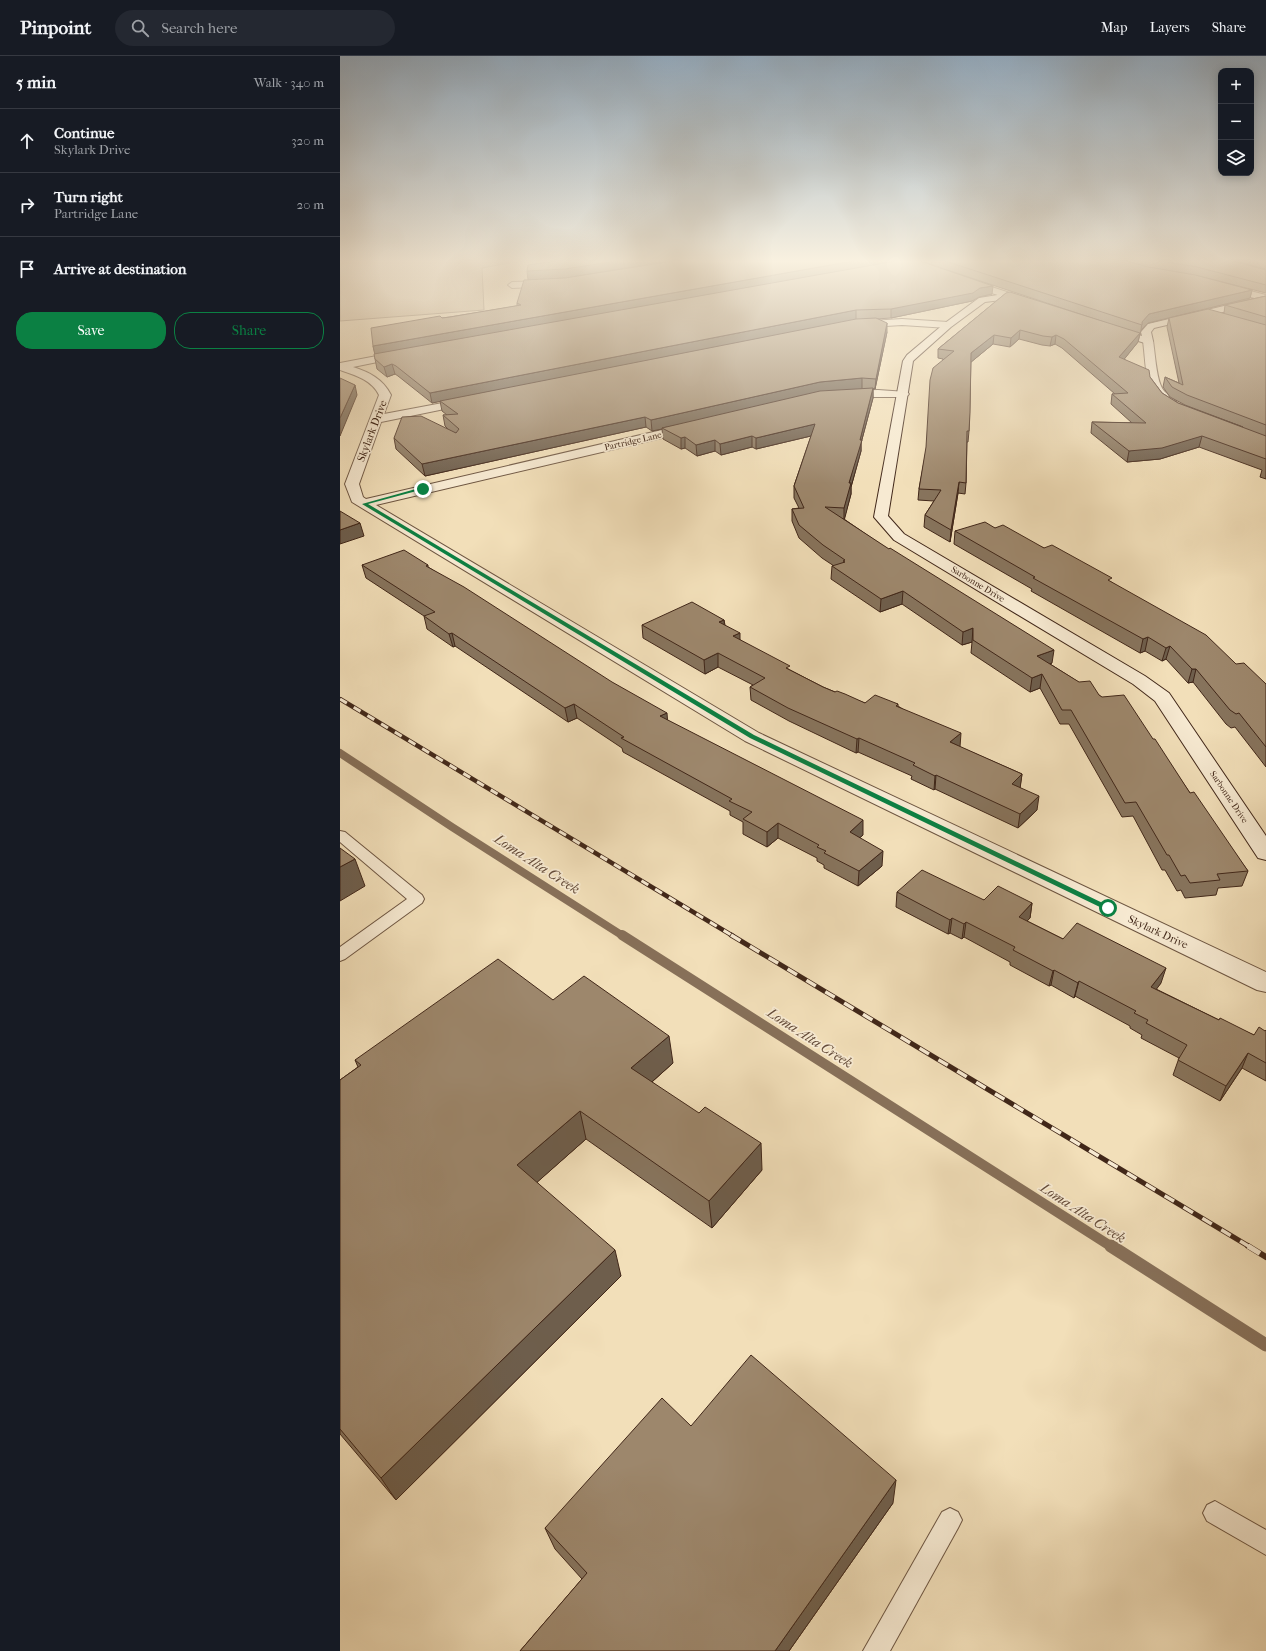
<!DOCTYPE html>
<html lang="en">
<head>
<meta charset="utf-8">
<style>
  :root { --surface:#171b24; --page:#242831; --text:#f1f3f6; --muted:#9ea1a6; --line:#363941; --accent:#0b8043 }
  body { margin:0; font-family:"IM FELL French Canon",serif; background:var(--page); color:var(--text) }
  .controls { position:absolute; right:12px; top:12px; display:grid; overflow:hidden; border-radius:8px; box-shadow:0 2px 10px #0003 }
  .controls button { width:36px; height:36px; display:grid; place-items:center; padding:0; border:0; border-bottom:1px solid var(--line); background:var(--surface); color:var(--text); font:20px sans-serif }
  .stop { position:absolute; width:12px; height:12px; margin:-9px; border:3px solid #0b8043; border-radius:50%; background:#fff }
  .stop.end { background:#0b8043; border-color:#fff; box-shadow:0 1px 4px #0008 }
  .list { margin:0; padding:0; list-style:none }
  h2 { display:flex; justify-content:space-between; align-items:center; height:52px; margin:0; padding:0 16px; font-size:17px }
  h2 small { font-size:13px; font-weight:400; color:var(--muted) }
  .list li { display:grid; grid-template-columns:26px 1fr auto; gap:12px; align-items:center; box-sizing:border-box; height:64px; padding:0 16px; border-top:1px solid var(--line) }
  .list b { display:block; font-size:15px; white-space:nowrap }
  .list p { margin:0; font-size:13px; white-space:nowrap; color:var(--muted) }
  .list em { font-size:13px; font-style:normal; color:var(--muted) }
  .actions { display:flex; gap:8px; padding:12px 16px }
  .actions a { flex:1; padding:9px 0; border:1px solid var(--accent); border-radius:16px; text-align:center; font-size:14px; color:var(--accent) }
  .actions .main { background:var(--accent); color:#fff }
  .icon { flex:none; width:22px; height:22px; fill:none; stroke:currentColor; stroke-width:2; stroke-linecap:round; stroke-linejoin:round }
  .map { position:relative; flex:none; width:926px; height:1595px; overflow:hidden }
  header { display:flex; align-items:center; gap:24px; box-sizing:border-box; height:56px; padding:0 20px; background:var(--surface); border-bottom:1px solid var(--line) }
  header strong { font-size:19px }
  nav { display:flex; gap:22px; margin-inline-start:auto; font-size:14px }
  .search { width:280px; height:36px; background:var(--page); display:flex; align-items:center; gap:10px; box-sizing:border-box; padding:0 14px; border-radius:22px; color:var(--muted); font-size:15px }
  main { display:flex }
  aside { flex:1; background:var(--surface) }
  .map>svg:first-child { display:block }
  .green { fill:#d4c09e; stroke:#8a745c }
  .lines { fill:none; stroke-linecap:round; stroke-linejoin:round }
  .stream-far2 { stroke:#877059; stroke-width:8 }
  .stream-far1 { stroke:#877059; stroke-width:10 }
  .stream { stroke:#877059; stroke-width:13 }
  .lane-casing { stroke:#6d5541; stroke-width:2 }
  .street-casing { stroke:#6d5541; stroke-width:2 }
  .secondary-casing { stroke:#412719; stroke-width:2 }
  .lane { fill:#f7ead2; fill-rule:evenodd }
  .street { fill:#f7ead2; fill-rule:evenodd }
  .secondary { fill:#f7ead2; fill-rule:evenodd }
  .rail-far2-casing { stroke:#412719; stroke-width:4.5 }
  .rail-far1-casing { stroke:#412719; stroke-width:5 }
  .rail-casing { stroke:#412719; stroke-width:6 }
  .rail-far2 { stroke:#f7ead2; stroke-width:3; stroke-dasharray:8; stroke-linecap:butt }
  .rail-far1 { stroke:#f7ead2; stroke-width:3.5; stroke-dasharray:11; stroke-linecap:butt }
  .rail { stroke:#f7ead2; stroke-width:5; stroke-dasharray:14; stroke-linecap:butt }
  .wall { fill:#87745d; stroke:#412719 }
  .shaded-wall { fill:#6e5e4c; stroke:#412719 }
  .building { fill:#9d876c; stroke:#412719 }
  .route { fill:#0b8043 }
  .labels { text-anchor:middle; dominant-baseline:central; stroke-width:3.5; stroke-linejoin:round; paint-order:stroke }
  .far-street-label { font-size:9px; fill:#412719; stroke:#f7ead2 }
  .street-label { font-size:11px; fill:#412719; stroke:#f7ead2 }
  .near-water-label { font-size:14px; font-style:italic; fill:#644b39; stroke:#f7ead2 }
</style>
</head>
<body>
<header>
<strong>Pinpoint</strong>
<div class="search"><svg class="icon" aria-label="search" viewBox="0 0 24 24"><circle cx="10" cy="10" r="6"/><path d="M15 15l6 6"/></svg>Search here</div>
<nav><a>Map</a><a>Layers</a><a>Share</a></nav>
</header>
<main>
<aside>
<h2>5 min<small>Walk · 340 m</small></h2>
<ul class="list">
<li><svg class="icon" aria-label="ahead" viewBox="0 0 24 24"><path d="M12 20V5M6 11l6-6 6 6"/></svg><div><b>Continue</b><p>Skylark Drive</p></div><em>320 m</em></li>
<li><svg class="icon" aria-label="right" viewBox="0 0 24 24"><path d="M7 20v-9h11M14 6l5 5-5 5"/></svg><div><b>Turn right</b><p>Partridge Lane</p></div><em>20 m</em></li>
<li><svg class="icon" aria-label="arrive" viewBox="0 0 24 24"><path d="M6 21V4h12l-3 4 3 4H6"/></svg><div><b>Arrive at destination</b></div></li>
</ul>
<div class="actions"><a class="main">Save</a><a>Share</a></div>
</aside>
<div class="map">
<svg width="926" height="1595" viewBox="0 0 926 1595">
  <rect width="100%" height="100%" fill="#f2dfb9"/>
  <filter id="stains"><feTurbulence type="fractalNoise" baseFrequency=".005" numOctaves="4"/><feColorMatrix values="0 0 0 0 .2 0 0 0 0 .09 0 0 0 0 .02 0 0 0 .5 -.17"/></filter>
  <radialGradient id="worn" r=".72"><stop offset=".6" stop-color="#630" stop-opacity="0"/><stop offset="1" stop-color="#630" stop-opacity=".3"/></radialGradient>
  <!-- green -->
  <polygon class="green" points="0,204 185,204 142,212 144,254 0,265"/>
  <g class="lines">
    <!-- stream-far2 -->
    <polyline class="stream-far2" points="0,697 112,771 283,880"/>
    <!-- stream-far1 -->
    <polyline class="stream-far1" points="282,879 772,1191"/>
    <!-- stream -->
    <polyline class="stream" points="771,1190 926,1289"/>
    <defs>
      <g id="lane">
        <polygon points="0,775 5,776 82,839 84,843 82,847 5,903 0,905 0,891 67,843 0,786"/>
        <polygon points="875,1445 926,1474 926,1499 867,1465 863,1457 867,1449"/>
        <polygon points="610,1452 618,1456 622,1464 618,1472 550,1595 523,1595 602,1456"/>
      </g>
      <g id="street">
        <polygon points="624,222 673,238 675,240 670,243 621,227 620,225"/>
        <polygon points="212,225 216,228 215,230 172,232 168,229 172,226"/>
        <polygon points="883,228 926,239 926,245 880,233 879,231"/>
        <polygon points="562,263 608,266 613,269 608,272 562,269 514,272 509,269 514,266"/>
        <path d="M 808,282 L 813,285 C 815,297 816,319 821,330 C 824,338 833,341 838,348 L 836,350 C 824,353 812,339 809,329 C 805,315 805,299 803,285 Z"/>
        <path d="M 63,295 L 67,296 L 68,298 L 67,300 L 13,311 C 29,316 43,323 51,339 L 44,358 L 129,342 L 133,343 L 135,345 L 133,347 L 129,348 L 41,366 L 19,428 L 23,441 L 26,443 L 352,367 L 356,368 L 358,371 L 356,374 L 36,449 L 419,677 L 926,916 L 926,936 L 917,934 L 405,685 L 12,446 L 5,428 L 39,339 C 32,324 15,319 0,314 L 0,307 Z"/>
        <polygon points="538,334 567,336 569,338 567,340 563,341 503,341 499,340 497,338 499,336 503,335"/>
      </g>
      <g id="secondary">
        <polygon points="670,237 691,244 693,246 688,249 669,243 645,246 611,271 573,305 548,460 564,478 805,620 829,637 926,780 926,804 918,802 815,645 793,628 554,484 534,461 563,305 567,299 605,267 639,242"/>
        <polygon points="926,240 926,246 814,272 811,276 813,285 808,288 766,275 765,273 770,270 802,280 801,276 808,268"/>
      </g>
    </defs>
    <!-- lane casing -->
    <use href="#lane" class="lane-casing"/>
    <!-- street casing -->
    <use href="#street" class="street-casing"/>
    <!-- secondary casing -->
    <use href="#secondary" class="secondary-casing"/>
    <!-- lane -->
    <use href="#lane" class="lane"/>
    <!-- street -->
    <use href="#street" class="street"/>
    <!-- secondary -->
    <use href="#secondary" class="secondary"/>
    <defs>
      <polyline id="rail-far2" points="0,643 393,880"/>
      <polyline id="rail-far1" points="391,879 910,1191"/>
      <polyline id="rail" points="908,1190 926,1201"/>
    </defs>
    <!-- rail-far2 casing -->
    <use href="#rail-far2" class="rail-far2-casing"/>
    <!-- rail-far1 casing -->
    <use href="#rail-far1" class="rail-far1-casing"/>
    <!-- rail casing -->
    <use href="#rail" class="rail-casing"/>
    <!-- rail-far2 -->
    <use href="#rail-far2" class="rail-far2"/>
    <!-- rail-far1 -->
    <use href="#rail-far1" class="rail-far1"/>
    <!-- rail -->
    <use href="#rail" class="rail"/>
  </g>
  <!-- wall -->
  <g class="wall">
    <polygon points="340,204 558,204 558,205 652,238 639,241 632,245 551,262 536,263 547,276 535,333 533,333 533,342 521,387 521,395 511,431 511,438 504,463 712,607 710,608 759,639 813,683 850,737 908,815 902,830 878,832 876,839 845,842 841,834 837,835 825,814 822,814 793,760 782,761 729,668 720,668 700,632 690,636 631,597 632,586 622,589 562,548 540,556 491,523 492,510 494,510 482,502 459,482 452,465 452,453 459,452 454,442 454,430 471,380 416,393 412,391 381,399 375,395 357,400 345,392 341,393 323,383 322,373 312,375 306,371 85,420 56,393 54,382 108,373 105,370 103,359 107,359 102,355 100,345 92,347 58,320 55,318 47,321 37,313 35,303 35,298 33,290 102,262 110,261 177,250 177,247 225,222"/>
    <polygon points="577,204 782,204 805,211 784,204 889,204 926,214 926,237 855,219 814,212 912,234 910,242 808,267 801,274 798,286 784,303 810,321 822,337 838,347 903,371 845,349 830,341 823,331 825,321 839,327 827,271 829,262 884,257 885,249 926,240 926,423 920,421 922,414 859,391 820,403 787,406 751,377 752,366 792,367 771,348 772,338 775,338 722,292 715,288 710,290 702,289 679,283 670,291 653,288 631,306 629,375 628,386 627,386 626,427 625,438 618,437 610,486 584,471 585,459 594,445 578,444 579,433 603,303 598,302 598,293 666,237 767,267"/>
    <polygon points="890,204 926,204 926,213"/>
    <polygon points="655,472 704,492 771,526 926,628 926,711 895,671 891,672 886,668 853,626 848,627 826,603 822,605 805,595 800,597 691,535 692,533 614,488 615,475"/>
    <polygon points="22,509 88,509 88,511 327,664 523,779 519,782 542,810 518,830 484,812 484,809 477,805 477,802 438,782 427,791 403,778 403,766 390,759 390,755 283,696 282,692 237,662 228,666 115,590 113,591 87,573 84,560 26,522"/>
    <polygon points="384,564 385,569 400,584 450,614 483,631 495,636 525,647 558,648 558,650 620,691 682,718 680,731 697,754 678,772 595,733 594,734 571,723 572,720 518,696 516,697 449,665 411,644 410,631 413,629 378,611 365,618 303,582 302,569"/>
    <polygon points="557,836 644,844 692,847 690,862 687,865 723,883 821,927 816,933 879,964 914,979 925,975 926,974 926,1025 902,1012 880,1045 833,1019 839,1002 801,982 802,979 790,972 790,970 735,940 734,942 711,929 709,930 670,909 670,906 624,881 622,883 610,877 608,878 556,851"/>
    <polygon points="213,944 333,1007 312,1026 422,1114 372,1172 246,1083 197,1126 281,1220 56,1444 0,1378 0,1024 18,1011 15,1004"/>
    <polygon points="351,1370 553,1447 449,1595 180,1595 242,1523 215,1493 205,1472"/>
  </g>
  <!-- shaded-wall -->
  <g class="shaded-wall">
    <polygon points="284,204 334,204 226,222 188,224 187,215"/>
    <polygon points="519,204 558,204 558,205 35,299 33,290"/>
    <polygon points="653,230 652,238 639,241 632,245 551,262 551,253 640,232"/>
    <polygon points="912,234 910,242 808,267 801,274 802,266 809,258"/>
    <polygon points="516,254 516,264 92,347 90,337"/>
    <polygon points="547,267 547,276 535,333 536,323"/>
    <polygon points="680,274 679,283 670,291 671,282"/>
    <polygon points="800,277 798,286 778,311 779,301"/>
    <polygon points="654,279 653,288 630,307 631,297"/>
    <polygon points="716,279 715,288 710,290 712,281"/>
    <polygon points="52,308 55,318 47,321 44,311"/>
    <polygon points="522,322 522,333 322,372 322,373 312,375 311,364 480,326"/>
    <polygon points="15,329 17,339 0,380 0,362"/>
    <polygon points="533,332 533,342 521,387 521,395 511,431 511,438 504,465 504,452 509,427"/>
    <polygon points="305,361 306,371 85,420 82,408"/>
    <polygon points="475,368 475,379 416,393 416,382"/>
    <polygon points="412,380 412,391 381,399 380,388"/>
    <polygon points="862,380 859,391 820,403 787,406 789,395"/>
    <polygon points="345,381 345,392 341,393 341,382"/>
    <polygon points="375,384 375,395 357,400 356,389"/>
    <polygon points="619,426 618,437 610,486 611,474"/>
    <polygon points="20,467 24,480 0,488 0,474"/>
    <polygon points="563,535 562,548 540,556 541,543"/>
    <polygon points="384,564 385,577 379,566"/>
    <polygon points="633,572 632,586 622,589 623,576"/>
    <polygon points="112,577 115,590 113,591 109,578"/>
    <polygon points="400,577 400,590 393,580"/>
    <polygon points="808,581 805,595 800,597 803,583"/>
    <polygon points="830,590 826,603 822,605 826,592"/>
    <polygon points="714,594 712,607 695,614 697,600"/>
    <polygon points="378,597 378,611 365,618 364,604"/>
    <polygon points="852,613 856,613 853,626 848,627"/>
    <polygon points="702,618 700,632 690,636 692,622"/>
    <polygon points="234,648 237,662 228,666 225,652"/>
    <polygon points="327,657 328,671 320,660"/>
    <polygon points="621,677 620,691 610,686"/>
    <polygon points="519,682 518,696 516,697 517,683"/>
    <polygon points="682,718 680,733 672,728"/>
    <polygon points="596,719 595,733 594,734 595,720"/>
    <polygon points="699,740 697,754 678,772 680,758"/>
    <polygon points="523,764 523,779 509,791 510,776"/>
    <polygon points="438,767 438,782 427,791 427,776"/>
    <polygon points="543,795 542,810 518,830 519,815"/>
    <polygon points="15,803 25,830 0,845 0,811"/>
    <polygon points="692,847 690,862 677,876 679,861"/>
    <polygon points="612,862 610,877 608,878 610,864"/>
    <polygon points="626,866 624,881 622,883 624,868"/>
    <polygon points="826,912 821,927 807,946 811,931"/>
    <polygon points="714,914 711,929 709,930 713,915"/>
    <polygon points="739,925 735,940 734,942 738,927"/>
    <polygon points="329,980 333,1007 296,1040 291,1012"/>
    <polygon points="908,997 902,1012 880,1045 886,1030"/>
    <polygon points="240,1055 246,1083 185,1137 177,1109"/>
    <polygon points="421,1087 422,1114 372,1172 369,1145"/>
    <polygon points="275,1194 281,1220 56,1444 41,1422"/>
    <polygon points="556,1424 553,1447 449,1595 435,1595"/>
  </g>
  <!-- building -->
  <g class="building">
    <polygon points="222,204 284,204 225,213 187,215 188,209"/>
    <polygon points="340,204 519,204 33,290 31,272 100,260 102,262 110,261 181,249 177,247 184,224 225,222"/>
    <polygon points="561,204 577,204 653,230 640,232 633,237 551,253 516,254 90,337 56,310 52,308 44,311 35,303 34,298"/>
    <polygon points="602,204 782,204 808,211 855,219 912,234 809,258 802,266 802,269"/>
    <polygon points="814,204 889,204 926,214 926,229 857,211"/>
    <polygon points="670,236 800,277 779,301 809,314 810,321 822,337 838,347 926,380 926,403 862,380 822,392 789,395 752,366 806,367 772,338 788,337 724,283 716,279 712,281 703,280 680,274 671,282 654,279 631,297 630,357 629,375 627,375 626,427 619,426 611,474 585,459 601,434 579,433 586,391 590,324 593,312 614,295 598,293 666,237"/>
    <polygon points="926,240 926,261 885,249"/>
    <polygon points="868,253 926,269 926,369 847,339 832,331 825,321 843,329 829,262"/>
    <polygon points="536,262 547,267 536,323 522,322 480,326 311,364 305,361 82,408 54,382 62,361 81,360 116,377 119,373 103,359 118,358 100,345 516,263"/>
    <polygon points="0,322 15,329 0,362"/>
    <polygon points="533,332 520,384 522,384 509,427 511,427 504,452 485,451 549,493 550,492 714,594 697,600 739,626 750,625 759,639 762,641 784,639 813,683 815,683 850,737 854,736 908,815 877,818 880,824 850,827 845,819 841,820 829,799 827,799 796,746 785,747 731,654 722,654 702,618 692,622 633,584 633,572 623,576 563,535 541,543 492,510 505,506 503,505 505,504 483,489 459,469 452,453 464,452 454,430 475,368 416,382 412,380 380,388 375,384 356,389 345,381 341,382 322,372 480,335"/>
    <polygon points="0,455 20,467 0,474"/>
    <polygon points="645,466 655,472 663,469 704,492 712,489 772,522 768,524 866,579 896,608 904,607 926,628 926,691 899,657 896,658 890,654 856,613 852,613 830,590 826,592 808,581 803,583 693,522 695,521 615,475"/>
    <polygon points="64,494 88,509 86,510 124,531 272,626 327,657 320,660 523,764 510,776 543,795 519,815 484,797 486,795 477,791 479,789 438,767 427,776 403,763 412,756 389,745 392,743 281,682 284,681 234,648 225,652 112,577 109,578 84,560 95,556 22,509"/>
    <polygon points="352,546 384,564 379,566 400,577 393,580 450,610 446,612 483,631 495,636 497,635 505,638 525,647 535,639 558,648 556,650 621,677 610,686 682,718 672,728 699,740 680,758 596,719 595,720 573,709 575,707 519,682 517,683 448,652 410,631 425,622 378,597 364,604 302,569"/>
    <polygon points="0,792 15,803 0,811"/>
    <polygon points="582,814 644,844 658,830 692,847 679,861 723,883 737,867 826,912 811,931 879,964 880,962 914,979 919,971 925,975 926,974 926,1007 908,997 886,1030 838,1004 847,989 806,967 808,964 794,957 796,955 739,925 738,927 714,914 713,915 673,894 675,891 626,866 624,868 612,862 610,864 557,836"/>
    <polygon points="158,903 213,944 244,920 329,980 291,1012 359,1057 365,1051 421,1087 369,1145 240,1055 177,1109 275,1194 41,1422 0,1373 0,1024 21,1009 15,1004"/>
    <polygon points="411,1299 556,1424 435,1595 180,1595 247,1517 205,1472 322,1342 351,1370"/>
  </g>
  <!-- sky -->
  <linearGradient id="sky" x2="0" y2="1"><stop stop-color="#94acc0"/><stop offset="0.48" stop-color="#f9f1e0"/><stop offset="1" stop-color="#f9f1e0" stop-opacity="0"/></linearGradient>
  <rect width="926" height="427" fill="url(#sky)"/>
  <!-- route -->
  <polygon class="route" points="83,431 84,433 28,448 414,679 771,851 771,854 766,854 410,682 22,448"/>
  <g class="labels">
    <!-- far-street labels -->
    <g class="far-street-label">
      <text transform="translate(293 385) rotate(-13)">Partridge Lane</text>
      <text transform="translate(638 528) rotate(31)">Sarbonne Drive</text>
      <text transform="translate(889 741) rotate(56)">Sarbonne Drive</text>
    </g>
    <!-- street labels -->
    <g class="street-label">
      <text transform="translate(32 375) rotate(-69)">Skylark Drive</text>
      <text transform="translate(818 876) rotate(25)">Skylark Drive</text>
    </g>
    <!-- near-water labels -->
    <g class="near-water-label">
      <text transform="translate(197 808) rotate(33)">Loma Alta Creek</text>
      <text transform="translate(470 982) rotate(33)">Loma Alta Creek</text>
      <text transform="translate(743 1157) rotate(33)">Loma Alta Creek</text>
    </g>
  </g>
  <rect width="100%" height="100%" filter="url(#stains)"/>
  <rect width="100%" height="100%" fill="url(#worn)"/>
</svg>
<div class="controls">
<button>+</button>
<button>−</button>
<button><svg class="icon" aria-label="layers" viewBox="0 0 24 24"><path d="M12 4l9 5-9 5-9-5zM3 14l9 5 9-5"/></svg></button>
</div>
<div class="stop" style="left:768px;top:852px"></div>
<div class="stop end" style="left:83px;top:433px"></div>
</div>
</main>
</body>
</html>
